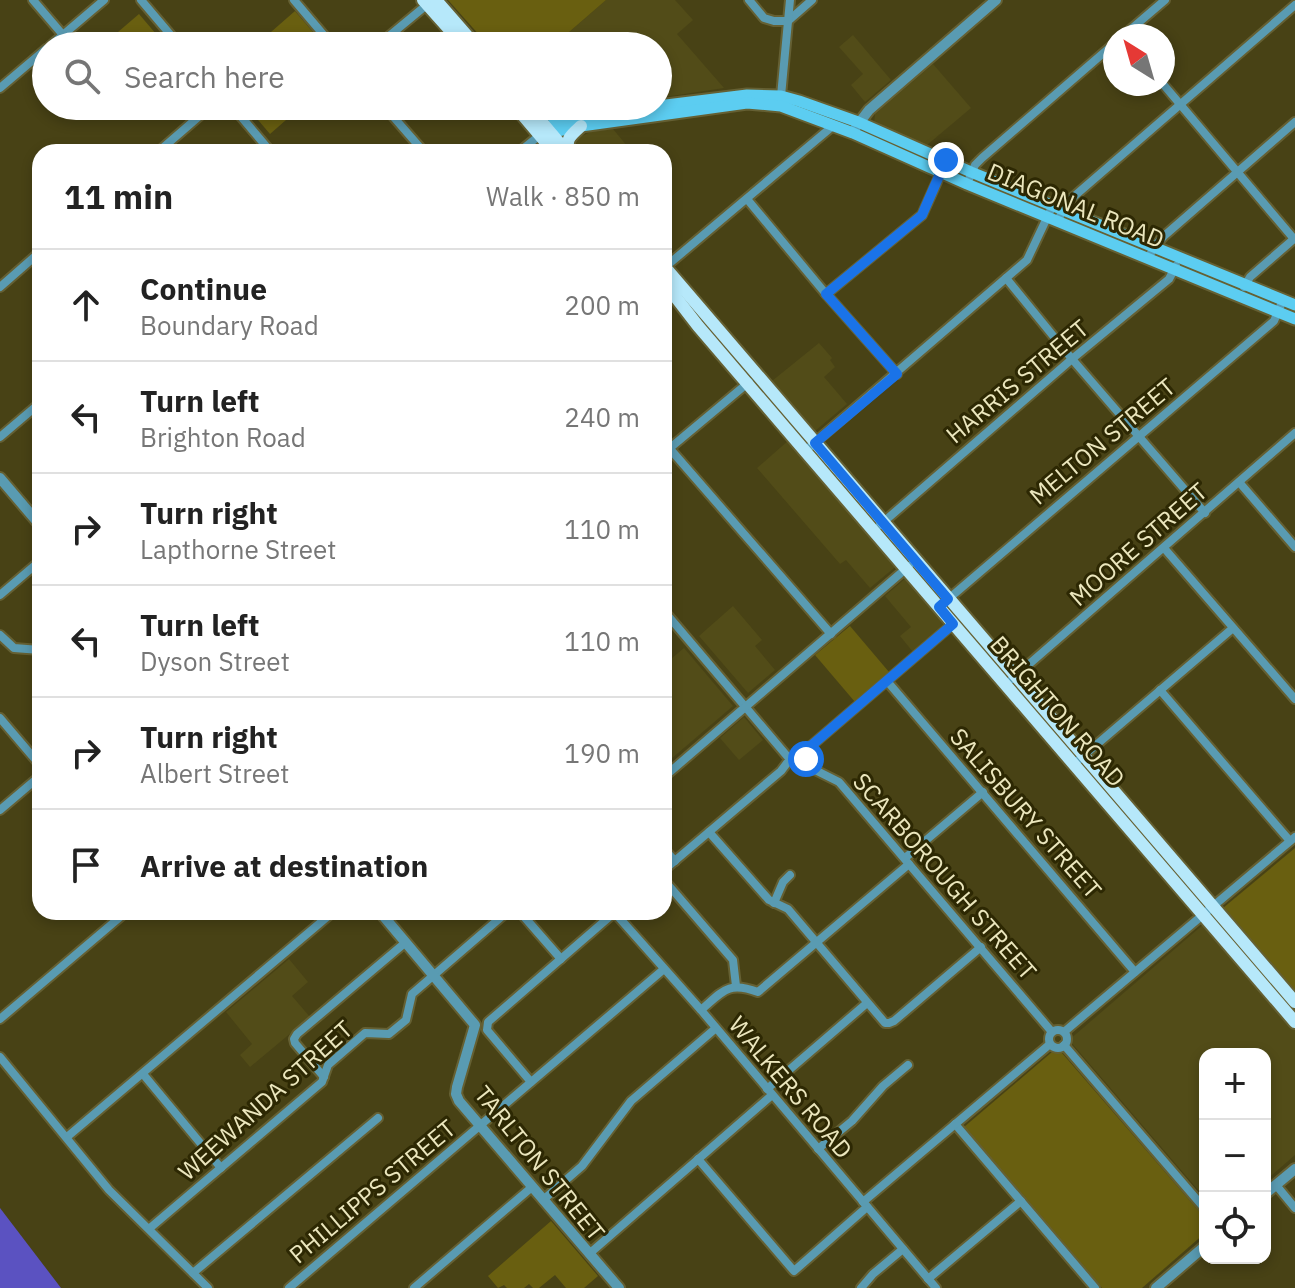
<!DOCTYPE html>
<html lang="en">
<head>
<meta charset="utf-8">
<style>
  :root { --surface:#fff; --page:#f2f2f2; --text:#222; --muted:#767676; --line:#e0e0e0 }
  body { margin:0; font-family:"IBM Plex Sans",sans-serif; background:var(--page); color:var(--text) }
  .controls { position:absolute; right:24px; bottom:24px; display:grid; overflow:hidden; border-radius:16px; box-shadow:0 4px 12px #0003 }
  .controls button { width:72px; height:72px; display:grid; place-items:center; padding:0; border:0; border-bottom:2px solid var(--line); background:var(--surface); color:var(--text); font:40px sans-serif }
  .compass { position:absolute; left:1103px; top:24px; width:72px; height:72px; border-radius:50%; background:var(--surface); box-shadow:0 4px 12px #0003; rotate:323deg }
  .stop { position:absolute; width:24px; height:24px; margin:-18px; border:6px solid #1a73e8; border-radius:50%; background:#fff }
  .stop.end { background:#1a73e8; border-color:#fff; box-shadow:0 2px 8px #0008 }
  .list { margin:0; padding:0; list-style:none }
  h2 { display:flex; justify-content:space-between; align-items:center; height:104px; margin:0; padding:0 32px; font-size:34px }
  h2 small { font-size:26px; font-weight:400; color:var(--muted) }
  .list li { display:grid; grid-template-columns:52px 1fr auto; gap:24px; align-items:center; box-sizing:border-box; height:112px; padding:0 32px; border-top:2px solid var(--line) }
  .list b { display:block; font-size:30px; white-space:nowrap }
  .list p { margin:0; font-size:26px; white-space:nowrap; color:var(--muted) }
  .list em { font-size:26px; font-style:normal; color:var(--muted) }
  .icon { flex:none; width:44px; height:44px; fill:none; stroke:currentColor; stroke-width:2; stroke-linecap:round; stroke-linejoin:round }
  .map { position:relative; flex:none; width:1295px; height:1288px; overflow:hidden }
  .search { position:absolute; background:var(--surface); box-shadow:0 4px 12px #0003; left:32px; top:32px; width:640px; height:88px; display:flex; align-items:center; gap:20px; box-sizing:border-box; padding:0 28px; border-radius:44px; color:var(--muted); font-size:30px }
  .panel { position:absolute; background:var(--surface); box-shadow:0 4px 12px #0003; left:32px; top:144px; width:640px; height:776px; border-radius:24px }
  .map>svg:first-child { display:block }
  .built { fill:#524c18 }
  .green { fill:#695f10 }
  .water { fill:#5b52c1 }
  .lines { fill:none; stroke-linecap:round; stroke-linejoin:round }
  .minor-casing { stroke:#656033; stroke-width:12 }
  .tertiary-casing { stroke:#656033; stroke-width:14 }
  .secondary-casing { stroke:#656033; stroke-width:15 }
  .primary-casing { stroke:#656033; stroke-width:16 }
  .minor { stroke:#599bb2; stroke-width:8 }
  .tertiary { stroke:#599bb2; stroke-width:10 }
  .secondary { stroke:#5ccdf1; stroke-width:11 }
  .primary { stroke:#b6e8fa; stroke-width:12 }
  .route { stroke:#1a73e8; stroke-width:10 }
  .labels { text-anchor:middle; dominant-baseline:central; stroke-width:6; stroke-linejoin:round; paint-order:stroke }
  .street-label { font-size:24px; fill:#ebe6bd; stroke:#2d2803 }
</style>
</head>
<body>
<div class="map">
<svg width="1295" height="1288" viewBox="0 0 1295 1288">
  <rect width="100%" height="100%" fill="#484215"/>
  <!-- built -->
  <g class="built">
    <polygon points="606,0 675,0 693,20 677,34 724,88 658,98 658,46 553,46"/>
    <polygon points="853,35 891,80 865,102 851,85 863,74 839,47"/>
    <polygon points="933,64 971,108 927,145 874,124 875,114"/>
    <polygon points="613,129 632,152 577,152 574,144 577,138 593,131"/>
    <polygon points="819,343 832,358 830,360 835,367 824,377 847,404 815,431 772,381"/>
    <polygon points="789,440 894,562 894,568 870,588 846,560 840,564 757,468"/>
    <polygon points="907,577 946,624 913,652 900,636 911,627 885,596"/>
    <polygon points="733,606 762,640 755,646 775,670 748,693 699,636"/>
    <polygon points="684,648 733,706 664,765 664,706 669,701 664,695 664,665"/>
    <polygon points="744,717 763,740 739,760 720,738"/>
    <polygon points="1205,923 1295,1029 1295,1155 1265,1181 1265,1054 1205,1054 1205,1198 1069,1040"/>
    <polygon points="289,959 308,982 292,996 310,1017 250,1067 240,1055 252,1044 226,1012"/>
  </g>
  <!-- green -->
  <g class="green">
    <polygon points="448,0 606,0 553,46 489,46"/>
    <polygon points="295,11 325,46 255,46"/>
    <polygon points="139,14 162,41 156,46 106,46 104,44"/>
    <polygon points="246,106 302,106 270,134"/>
    <polygon points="850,626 889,672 855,702 815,655"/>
    <polygon points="1295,848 1295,992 1223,908"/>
    <polygon points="1052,1052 1062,1053 1205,1218 1205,1233 1142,1288 1102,1288 964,1127"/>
    <polygon points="551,1221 598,1276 584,1288 566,1288 555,1275 539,1288 533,1288 529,1284 524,1288 507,1288 504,1285 498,1288 488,1276"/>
  </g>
  <!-- water -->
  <polygon class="water" points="0,1208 61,1288 0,1288"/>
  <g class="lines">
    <defs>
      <g id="minor">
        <polyline points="33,0 63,35"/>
        <polyline points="141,0 180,46"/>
        <polyline points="294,0 333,46"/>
        <polyline points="749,0 764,18 774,21 788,21 812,0"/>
        <polyline points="1123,36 1165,0"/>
        <polyline points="50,46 104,0"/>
        <polyline points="377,46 429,3"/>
        <polyline points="1163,84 1294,239"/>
        <polyline points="0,88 46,49"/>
        <polyline points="781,96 790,0"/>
        <polyline points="232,106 271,152"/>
        <polyline points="384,106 424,152"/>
        <polyline points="158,152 211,106"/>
        <polyline points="519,152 540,135"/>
        <polyline points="967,184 975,165 982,158 1115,43"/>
        <polyline points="747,199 826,294 897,374"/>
        <polyline points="1058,221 1063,209 1071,199 1295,5"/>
        <polyline points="1148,259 1154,247 1164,236 1295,122"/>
        <polyline points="664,268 834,125"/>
        <polyline points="1006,278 1072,359 1205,513"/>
        <polyline points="0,287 40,252"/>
        <polyline points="1244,287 1250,277 1295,238"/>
        <polyline points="826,294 922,215 943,168"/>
        <polyline points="0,437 40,403"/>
        <polyline points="664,442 831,634"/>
        <polyline points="805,451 1027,260 1053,205"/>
        <polyline points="664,453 749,382"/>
        <polyline points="1239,482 1295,547"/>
        <polyline points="880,525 1072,359 1169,279 1176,266"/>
        <polyline points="1164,548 1295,699"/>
        <polyline points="0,595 40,561"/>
        <polyline points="946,601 1274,321 1283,300"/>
        <polyline points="664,611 787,756"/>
        <polyline points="0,635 14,648 40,650"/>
        <polyline points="1012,679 1295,433"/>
        <polyline points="887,681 1135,972"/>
        <polyline points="1160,690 1290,841"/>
        <polyline points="0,718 40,765"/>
        <polyline points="796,755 812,745 953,624"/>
        <polyline points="797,761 839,782 845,789 1052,1032"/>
        <polyline points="1075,763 1233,628"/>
        <polyline points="664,777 909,566"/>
        <polyline points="0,810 40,776"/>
        <polyline points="709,832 769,900 788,909 885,1023 889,1023 894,1021 981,947"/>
        <polyline points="664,849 675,861"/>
        <polyline points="905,858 983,792"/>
        <polyline points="664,870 781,771 787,763"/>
        <polyline points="664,880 733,960 736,986"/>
        <polyline points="774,903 783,882 790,875"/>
        <polyline points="520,912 561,959"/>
        <polyline points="615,913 701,1010 936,1288"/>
        <path d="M 701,1010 C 723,991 728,981 758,992 L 909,864"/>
        <polyline points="0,1019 126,912"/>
        <circle cx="1058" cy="1039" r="9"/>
        <polyline points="1064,1032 1295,837"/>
        <polyline points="1064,1045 1205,1209"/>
        <polyline points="0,1057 109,1190 208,1288"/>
        <polyline points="143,1074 221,1168"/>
        <polyline points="324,1077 295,1043 294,1039 297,1034 406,942"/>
        <polyline points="531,1082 487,1030 488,1022 615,912"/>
        <polyline points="767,1089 867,1003"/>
        <polyline points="955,1124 1095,1288"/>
        <polyline points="67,1137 333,912"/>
        <polyline points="818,1149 852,1121 883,1086 908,1065"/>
        <polyline points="698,1159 794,1271 867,1207"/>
        <polyline points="1276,1185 1295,1208"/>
        <polyline points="543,1200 582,1166 631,1101 716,1028"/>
        <polyline points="863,1202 1050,1044"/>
        <polyline points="150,1228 322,1082 328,1065 365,1033 389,1034 406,1020 412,994 507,912"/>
        <polyline points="589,1254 772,1095"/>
        <polyline points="193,1273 378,1118"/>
        <polyline points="928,1279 1021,1201"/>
        <polyline points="289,1288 664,969"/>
        <polyline points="414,1288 532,1187"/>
        <polyline points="861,1288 873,1274 903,1249"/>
      </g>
      <g id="tertiary">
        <polyline points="856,127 869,110 996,0"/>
        <polyline points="0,478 40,525"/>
        <polyline points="380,912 475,1025 457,1087 456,1094 459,1101 619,1288"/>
        <polyline points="1265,1194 1295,1169"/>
        <polyline points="1156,1288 1205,1246"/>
      </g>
      <g id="secondary">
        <polyline points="658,106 747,95 781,96 799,101 858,122 971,172 1295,305"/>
        <polyline points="543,132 555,122 656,106"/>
        <polyline points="545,134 581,126 747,103 781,106 853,133 967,184 1295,319"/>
      </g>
      <g id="primary">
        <polyline points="423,0 464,46"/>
        <polyline points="436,0 476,46"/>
        <polyline points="515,106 554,152"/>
        <polyline points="528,106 567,152"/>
        <path d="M 569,152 C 565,139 571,135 581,126"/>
        <polyline points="664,266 1295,1002"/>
        <polyline points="664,282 698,326 805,451 1295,1022"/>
      </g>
    </defs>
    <!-- minor casing -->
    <use href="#minor" class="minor-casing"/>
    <!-- tertiary casing -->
    <use href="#tertiary" class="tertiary-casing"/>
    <!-- secondary casing -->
    <use href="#secondary" class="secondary-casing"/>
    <!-- primary casing -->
    <use href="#primary" class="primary-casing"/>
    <!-- minor -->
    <use href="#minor" class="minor"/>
    <!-- tertiary -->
    <use href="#tertiary" class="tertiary"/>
    <!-- secondary -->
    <use href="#secondary" class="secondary"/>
    <!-- primary -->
    <use href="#primary" class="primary"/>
  </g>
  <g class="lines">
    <!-- route -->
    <polyline class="route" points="806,759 812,745 953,624 939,607 948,599 815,443 897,374 826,294 922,215 946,160"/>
  </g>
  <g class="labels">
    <!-- street labels -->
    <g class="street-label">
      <text transform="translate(1076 205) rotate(22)">DIAGONAL ROAD</text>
      <text transform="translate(1017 381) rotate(-40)">HARRIS STREET</text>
      <text transform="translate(1102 441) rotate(-40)">MELTON STREET</text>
      <text transform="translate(1138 544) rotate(-41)">MOORE STREET</text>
      <text transform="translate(1058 711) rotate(49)">BRIGHTON ROAD</text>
      <text transform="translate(1026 813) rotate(49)">SALISBURY STREET</text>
      <text transform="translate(945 876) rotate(49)">SCARBOROUGH STREET</text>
      <text transform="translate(791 1087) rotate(50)">WALKERS ROAD</text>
      <text transform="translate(265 1100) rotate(-42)">WEEWANDA STREET</text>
      <text transform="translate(540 1163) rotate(51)">TARLTON STREET</text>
      <text transform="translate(372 1191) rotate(-40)">PHILLIPPS STREET</text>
    </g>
  </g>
</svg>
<div class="controls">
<button>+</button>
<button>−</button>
<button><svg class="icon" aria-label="locate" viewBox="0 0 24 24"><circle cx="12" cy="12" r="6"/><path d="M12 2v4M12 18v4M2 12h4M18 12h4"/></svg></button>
</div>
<svg class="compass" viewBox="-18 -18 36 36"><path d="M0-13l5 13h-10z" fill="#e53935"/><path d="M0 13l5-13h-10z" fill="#767676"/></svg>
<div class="stop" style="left:806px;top:759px"></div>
<div class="stop end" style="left:946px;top:160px"></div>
<div class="search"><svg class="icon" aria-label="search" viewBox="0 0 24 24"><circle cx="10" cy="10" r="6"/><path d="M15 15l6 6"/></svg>Search here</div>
<section class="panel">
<h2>11 min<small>Walk · 850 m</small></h2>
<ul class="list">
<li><svg class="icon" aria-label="ahead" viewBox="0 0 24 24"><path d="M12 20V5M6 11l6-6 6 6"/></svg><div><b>Continue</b><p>Boundary Road</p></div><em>200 m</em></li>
<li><svg class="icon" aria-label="left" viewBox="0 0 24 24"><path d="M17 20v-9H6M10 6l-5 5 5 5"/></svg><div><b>Turn left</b><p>Brighton Road</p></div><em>240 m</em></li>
<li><svg class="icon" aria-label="right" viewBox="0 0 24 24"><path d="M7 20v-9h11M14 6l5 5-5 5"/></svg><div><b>Turn right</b><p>Lapthorne Street</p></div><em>110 m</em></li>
<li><svg class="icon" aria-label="left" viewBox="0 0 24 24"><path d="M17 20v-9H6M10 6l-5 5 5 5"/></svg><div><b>Turn left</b><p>Dyson Street</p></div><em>110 m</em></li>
<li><svg class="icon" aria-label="right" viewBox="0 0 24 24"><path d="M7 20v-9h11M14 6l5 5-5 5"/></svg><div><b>Turn right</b><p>Albert Street</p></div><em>190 m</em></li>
<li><svg class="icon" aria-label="arrive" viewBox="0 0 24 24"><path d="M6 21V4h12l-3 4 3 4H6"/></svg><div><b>Arrive at destination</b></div></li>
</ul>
</section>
</div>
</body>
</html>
